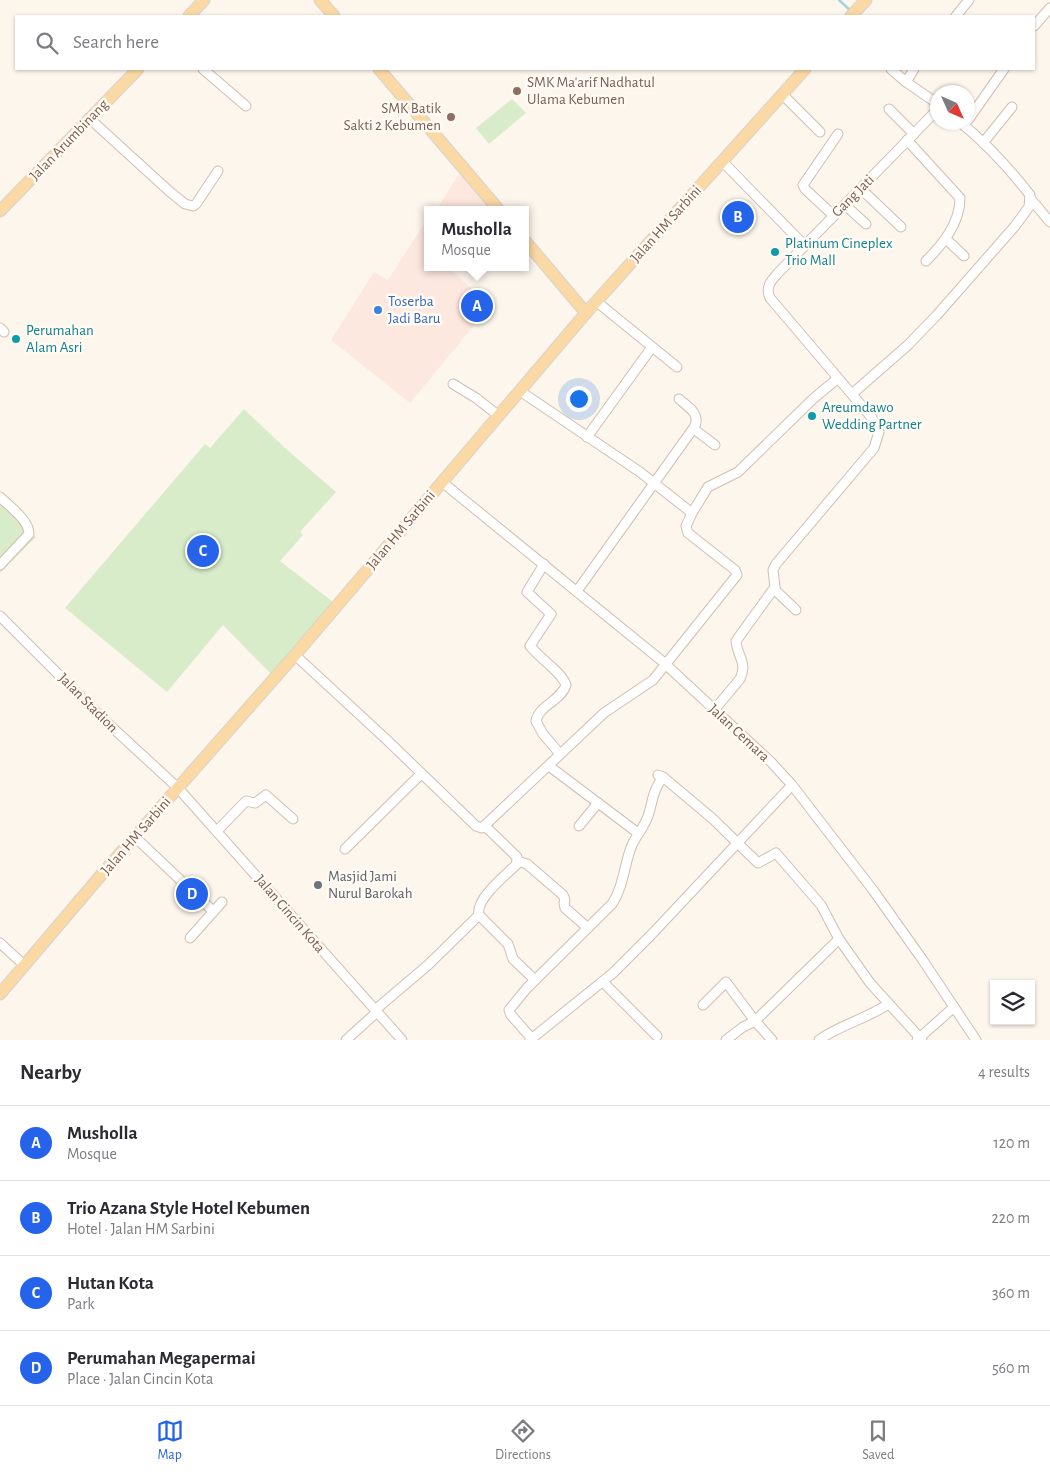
<!DOCTYPE html>
<html lang="en">
<head>
<meta charset="utf-8">
<style>
  :root { --surface:#fff; --page:#f7f7f7; --text:#2b2b33; --muted:#7c7c81; --line:#e1e1e2; --accent:#2563eb }
  body { margin:0; font-family:"Alegreya Sans",sans-serif; background:var(--page); color:var(--text) }
  .controls { position:absolute; right:15px; bottom:15px; display:grid; overflow:hidden; border-radius:0px; box-shadow:0 1px 4px #0004 }
  .controls button { width:45px; height:45px; display:grid; place-items:center; padding:0; border:0; border-bottom:1px solid var(--line); background:var(--surface); color:var(--text); font:25px sans-serif }
  .compass { position:absolute; left:930px; top:85px; width:45px; height:45px; border-radius:50%; background:var(--surface); box-shadow:0 1px 4px #0004; rotate:135deg }
  .you { position:absolute; left:578px; top:398px; width:18px; height:18px; margin:-12px; border:4px solid #fff; border-radius:50%; background:#1a73e8; box-shadow:0 0 0 8px #1a73e833 }
  .badge { display:grid; place-items:center; width:32px; height:32px; border-radius:50%; background:var(--accent); color:#fff; font-size:16px; font-weight:700 }
  .pin { position:absolute; translate:-50% -50%; border:2px solid #fff; box-shadow:0 1px 5px #0006 }
  .popup { position:absolute; left:424px; top:206px; width:105px; height:65px; box-sizing:border-box; display:grid; place-content:center; border-radius:0px; background:var(--surface); filter:drop-shadow(0 1px 4px #0005); font-size:16px; white-space:nowrap; color:var(--muted) }
  .popup b { font-size:19px; color:var(--text) }
  .popup::after { content:''; position:absolute; left:50%; top:100%; margin-left:-10px; border:10px solid transparent; border-top-color:var(--surface) }
  .list { margin:0; padding:0; list-style:none }
  h2 { display:flex; justify-content:space-between; align-items:center; height:65px; margin:0; padding:0 20px; font-size:21px }
  h2 small { font-size:16px; font-weight:400; color:var(--muted) }
  .list li { display:grid; grid-template-columns:32px 1fr auto; gap:15px; align-items:center; box-sizing:border-box; height:75px; padding:0 20px; border-top:1px solid var(--line) }
  .list b { display:block; font-size:19px; white-space:nowrap }
  .list p { margin:0; font-size:16px; white-space:nowrap; color:var(--muted) }
  .list em { font-size:16px; font-style:normal; color:var(--muted) }
  .icon { flex:none; width:28px; height:28px; fill:none; stroke:currentColor; stroke-width:2; stroke-linecap:round; stroke-linejoin:round }
  .map { position:relative; flex:none; width:1050px; height:1040px; overflow:hidden }
  .search { position:absolute; background:var(--surface); box-shadow:0 1px 4px #0004; left:15px; right:15px; top:15px; height:55px; display:flex; align-items:center; gap:12px; box-sizing:border-box; padding:0 18px; border-radius:0px; color:var(--muted); font-size:19px }
  .sheet { height:365px; background:var(--surface) }
  nav { display:flex; justify-content:space-around; align-items:center; box-sizing:border-box; height:70px; border-top:1px solid var(--line); background:var(--surface); font-size:14px; color:var(--muted) }
  nav a { display:grid; justify-items:center; gap:2px }
  nav .on { color:var(--accent) }
  .map>svg:first-child { display:block }
  .commercial { fill:#fde8e0 }
  .green { fill:#d8ecc9 }
  .lines { fill:none; stroke-linecap:round; stroke-linejoin:round }
  .stream { stroke:#a5d3da; stroke-width:2.5 }
  .minor-casing { stroke:#d1beb0; stroke-width:11 }
  .major-casing { stroke:#dad1cd; stroke-width:13 }
  .minor { stroke:#fff; stroke-width:9 }
  .major { stroke:#fbd9a5; stroke-width:11 }
  .education-dot { fill:#8d6e63; stroke:#fffaf3; stroke-width:2 }
  .culture-dot { fill:#0f9aa8; stroke:#fffaf3; stroke-width:2 }
  .shop-dot { fill:#3f7fe0; stroke:#fffaf3; stroke-width:2 }
  .worship-dot { fill:#6b7280; stroke:#fffaf3; stroke-width:2 }
  .labels { text-anchor:middle; dominant-baseline:central; stroke-width:5; stroke-linejoin:round; paint-order:stroke }
  .education-label { font-size:15px; fill:#785e54; stroke:#fffaf3; text-anchor:start }
  .street-label { font-size:15px; fill:#7a5c4d; stroke:#fffaf3 }
  .culture-label { font-size:15px; fill:#0d838f; stroke:#fffaf3; text-anchor:start }
  .shop-label { font-size:15px; fill:#366cbe; stroke:#fffaf3; text-anchor:start }
  .worship-label { font-size:15px; fill:#5b616d; stroke:#fffaf3; text-anchor:start }
</style>
</head>
<body>
<div class="map">
<svg width="1050" height="1040" viewBox="0 0 1050 1040">
  <rect width="100%" height="100%" fill="#fdf6ec"/>
  <!-- commercial -->
  <g class="commercial">
    <polygon points="468,168 499,210 436,210 457,177"/>
    <polygon points="428,218 428,267 448,267 490,306 410,403 331,340 374,272 388,280"/>
  </g>
  <!-- green -->
  <g class="green">
    <polygon points="512,99 526,113 489,144 476,128"/>
    <polygon points="244,409 285,448 336,492 300,532 303,535 280,561 337,605 271,674 223,625 167,692 65,608 205,444 210,448"/>
    <polygon points="0,501 36,537 0,573"/>
  </g>
  <g class="lines">
    <!-- stream -->
    <polyline class="stream" points="839,0 851,11"/>
    <defs>
      <g id="minor">
        <polyline points="956,16 969,0"/>
        <polyline points="1034,26 1050,8"/>
        <polyline points="203,69 246,106"/>
        <polyline points="891,69 906,82 938,104"/>
        <polyline points="906,82 914,69"/>
        <polyline points="782,94 820,132"/>
        <polyline points="889,109 914,134"/>
        <polyline points="89,118 169,191 185,204 193,206 196,204 218,171"/>
        <polyline points="968,120 1004,69"/>
        <path d="M 907,140 L 960,198 C 960,223 943,244 926,261"/>
        <polyline points="983,143 1012,107"/>
        <polyline points="722,161 805,246"/>
        <polyline points="861,189 901,227"/>
        <polyline points="1030,198 1050,222"/>
        <polyline points="845,205 866,224"/>
        <polyline points="834,216 805,189 803,185 838,134"/>
        <polyline points="946,239 964,256"/>
        <polyline points="597,302 677,367"/>
        <polyline points="0,328 4,332"/>
        <polyline points="453,384 476,398 499,416"/>
        <polyline points="520,391 640,472 692,513 708,487 738,472 813,399 838,378"/>
        <path d="M 852,394 L 908,345 L 937,315 L 1015,226 L 1029,207 L 1030,195 C 1009,168 987,144 960,122"/>
        <polyline points="694,429 715,445"/>
        <polyline points="587,437 652,347"/>
        <polyline points="442,482 662,661 771,762 792,785 873,890 922,959 976,1040"/>
        <path d="M 0,497 C 10,507 29,520 29,534 L 0,565"/>
        <path d="M 544,564 L 527,592 L 551,614 L 530,646 C 539,658 562,672 566,685 C 561,701 539,705 536,721 L 543,734 L 560,754"/>
        <polyline points="774,589 796,610"/>
        <path d="M 577,591 L 695,426 C 700,413 688,407 679,399"/>
        <polyline points="0,616 101,717 178,788 402,1040"/>
        <polyline points="295,655 387,740 476,826 482,828 604,713 653,680 737,575 735,570 688,533 686,526 692,513"/>
        <path d="M 715,709 L 740,679 C 748,663 737,656 736,641 L 775,587 L 773,570 L 776,564 L 874,448 L 879,432 L 872,418 L 770,298 C 765,287 771,281 778,273 L 938,109"/>
        <polyline points="549,766 638,833"/>
        <polyline points="663,777 713,819 758,863 776,853 821,905 839,939 870,983 922,1040"/>
        <polyline points="579,826 598,803"/>
        <polyline points="217,831 246,801 255,803 266,795 293,819"/>
        <polyline points="135,837 213,911"/>
        <polyline points="345,849 421,774"/>
        <polyline points="517,861 527,864 563,895 565,900 564,903 565,908 588,928"/>
        <polyline points="479,915 508,944 513,959 535,980"/>
        <polyline points="190,938 222,902"/>
        <polyline points="0,943 24,965"/>
        <polyline points="603,982 657,1036"/>
        <polyline points="703,1005 726,982 755,1021 772,1040"/>
        <path d="M 375,1010 L 428,965 L 479,915 C 475,899 506,875 517,864 L 517,857 L 485,826"/>
        <polyline points="346,1040 377,1012"/>
        <polyline points="530,1040 613,973 652,934 792,785"/>
        <path d="M 533,1040 L 511,1015 L 509,1010 L 527,988 L 612,904 C 624,886 624,864 632,845 C 637,834 646,825 649,813 C 653,799 653,790 663,777 L 658,775"/>
        <polyline points="726,1040 743,1027 755,1021 839,939"/>
        <path d="M 819,1040 C 841,1024 867,1019 888,1004"/>
        <polyline points="917,1040 954,1007"/>
      </g>
      <g id="major">
        <polyline points="320,0 334,16"/>
        <polyline points="189,16 204,0"/>
        <polyline points="851,16 866,0"/>
        <polyline points="379,69 499,210"/>
        <polyline points="0,211 138,69"/>
        <polyline points="526,242 586,313"/>
        <polyline points="0,994 102,874 295,655 586,313 805,69"/>
      </g>
    </defs>
    <!-- minor casing -->
    <use href="#minor" class="minor-casing"/>
    <!-- major casing -->
    <use href="#major" class="major-casing"/>
    <!-- minor -->
    <use href="#minor" class="minor"/>
    <!-- major -->
    <use href="#major" class="major"/>
  </g>
  <!-- markers -->
  <g class="education-dot">
    <circle cx="517" cy="91" r="5"/>
    <circle cx="451" cy="117" r="5"/>
  </g>
  <g class="culture-dot">
    <circle cx="775" cy="252" r="5"/>
    <circle cx="16" cy="339" r="5"/>
    <circle cx="812" cy="416" r="5"/>
  </g>
  <circle class="shop-dot" cx="378" cy="310" r="5"/>
  <circle class="worship-dot" cx="318" cy="885" r="5"/>
  <g class="labels">
    <!-- education labels -->
    <g class="education-label">
      <text x="527" y="82">SMK Ma'arif Nadhatul<tspan x="527" dy="17">Ulama Kebumen</tspan></text>
      <text x="441" y="108" text-anchor="end">SMK Batik<tspan x="441" dy="17">Sakti 2 Kebumen</tspan></text>
    </g>
    <!-- street labels -->
    <g class="street-label">
      <text transform="translate(69 140) rotate(-46)">Jalan Arumbinang</text>
      <text transform="translate(853 196) rotate(-45)">Gang Jati</text>
      <text transform="translate(666 224) rotate(-48)">Jalan HM Sarbini</text>
      <text transform="translate(401 530) rotate(-50)">Jalan HM Sarbini</text>
      <text transform="translate(88 703) rotate(45)">Jalan Stadion</text>
      <text transform="translate(739 733) rotate(43)">Jalan Cemara</text>
      <text transform="translate(136 836) rotate(-49)">Jalan HM Sarbini</text>
      <text transform="translate(290 914) rotate(49)">Jalan Cincin Kota</text>
    </g>
    <!-- culture labels -->
    <g class="culture-label">
      <text x="785" y="243">Platinum Cineplex<tspan x="785" dy="17">Trio Mall</tspan></text>
      <text x="26" y="330">Perumahan<tspan x="26" dy="17">Alam Asri</tspan></text>
      <text x="822" y="407">Areumdawo<tspan x="822" dy="17">Wedding Partner</tspan></text>
    </g>
    <!-- shop labels -->
    <g class="shop-label">
      <text x="388" y="301">Toserba<tspan x="388" dy="17">Jadi Baru</tspan></text>
    </g>
    <!-- worship labels -->
    <g class="worship-label">
      <text x="328" y="876">Masjid Jami<tspan x="328" dy="17">Nurul Barokah</tspan></text>
    </g>
  </g>
</svg>
<div class="controls">
<button><svg class="icon" aria-label="layers" viewBox="0 0 24 24"><path d="M12 4l9 5-9 5-9-5zM3 14l9 5 9-5"/></svg></button>
</div>
<svg class="compass" viewBox="-18 -18 36 36"><path d="M0-13l5 13h-10z" fill="#e53935"/><path d="M0 13l5-13h-10z" fill="#7c7c81"/></svg>
<div class="you"></div>
<div class="pin badge" style="left:477px;top:306px">A</div>
<div class="popup"><b>Musholla</b>Mosque</div>
<div class="pin badge" style="left:738px;top:217px">B</div>
<div class="pin badge" style="left:203px;top:551px">C</div>
<div class="pin badge" style="left:192px;top:894px">D</div>
<div class="search"><svg class="icon" aria-label="search" viewBox="0 0 24 24"><circle cx="10" cy="10" r="6"/><path d="M15 15l6 6"/></svg>Search here</div>
</div>
<section class="sheet">
<h2>Nearby<small>4 results</small></h2>
<ul class="list">
<li><span class="badge">A</span><div><b>Musholla</b><p>Mosque</p></div><em>120 m</em></li>
<li><span class="badge">B</span><div><b>Trio Azana Style Hotel Kebumen</b><p>Hotel · Jalan HM Sarbini</p></div><em>220 m</em></li>
<li><span class="badge">C</span><div><b>Hutan Kota</b><p>Park</p></div><em>360 m</em></li>
<li><span class="badge">D</span><div><b>Perumahan Megapermai</b><p>Place · Jalan Cincin Kota</p></div><em>560 m</em></li>
</ul>
</section>
<nav>
<a class="on"><svg class="icon" aria-label="map" viewBox="0 0 24 24"><path d="M3 6l6-2 6 2 6-2v14l-6 2-6-2-6 2zM9 4v14M15 6v14"/></svg>Map</a>
<a><svg class="icon" aria-label="directions" viewBox="0 0 24 24"><path d="M12 3l9 9-9 9-9-9zM9 14v-3h6M13 9l2 2-2 2"/></svg>Directions</a>
<a><svg class="icon" aria-label="saved" viewBox="0 0 24 24"><path d="M7 4h10v16l-5-4-5 4z"/></svg>Saved</a>
</nav>
</body>
</html>
